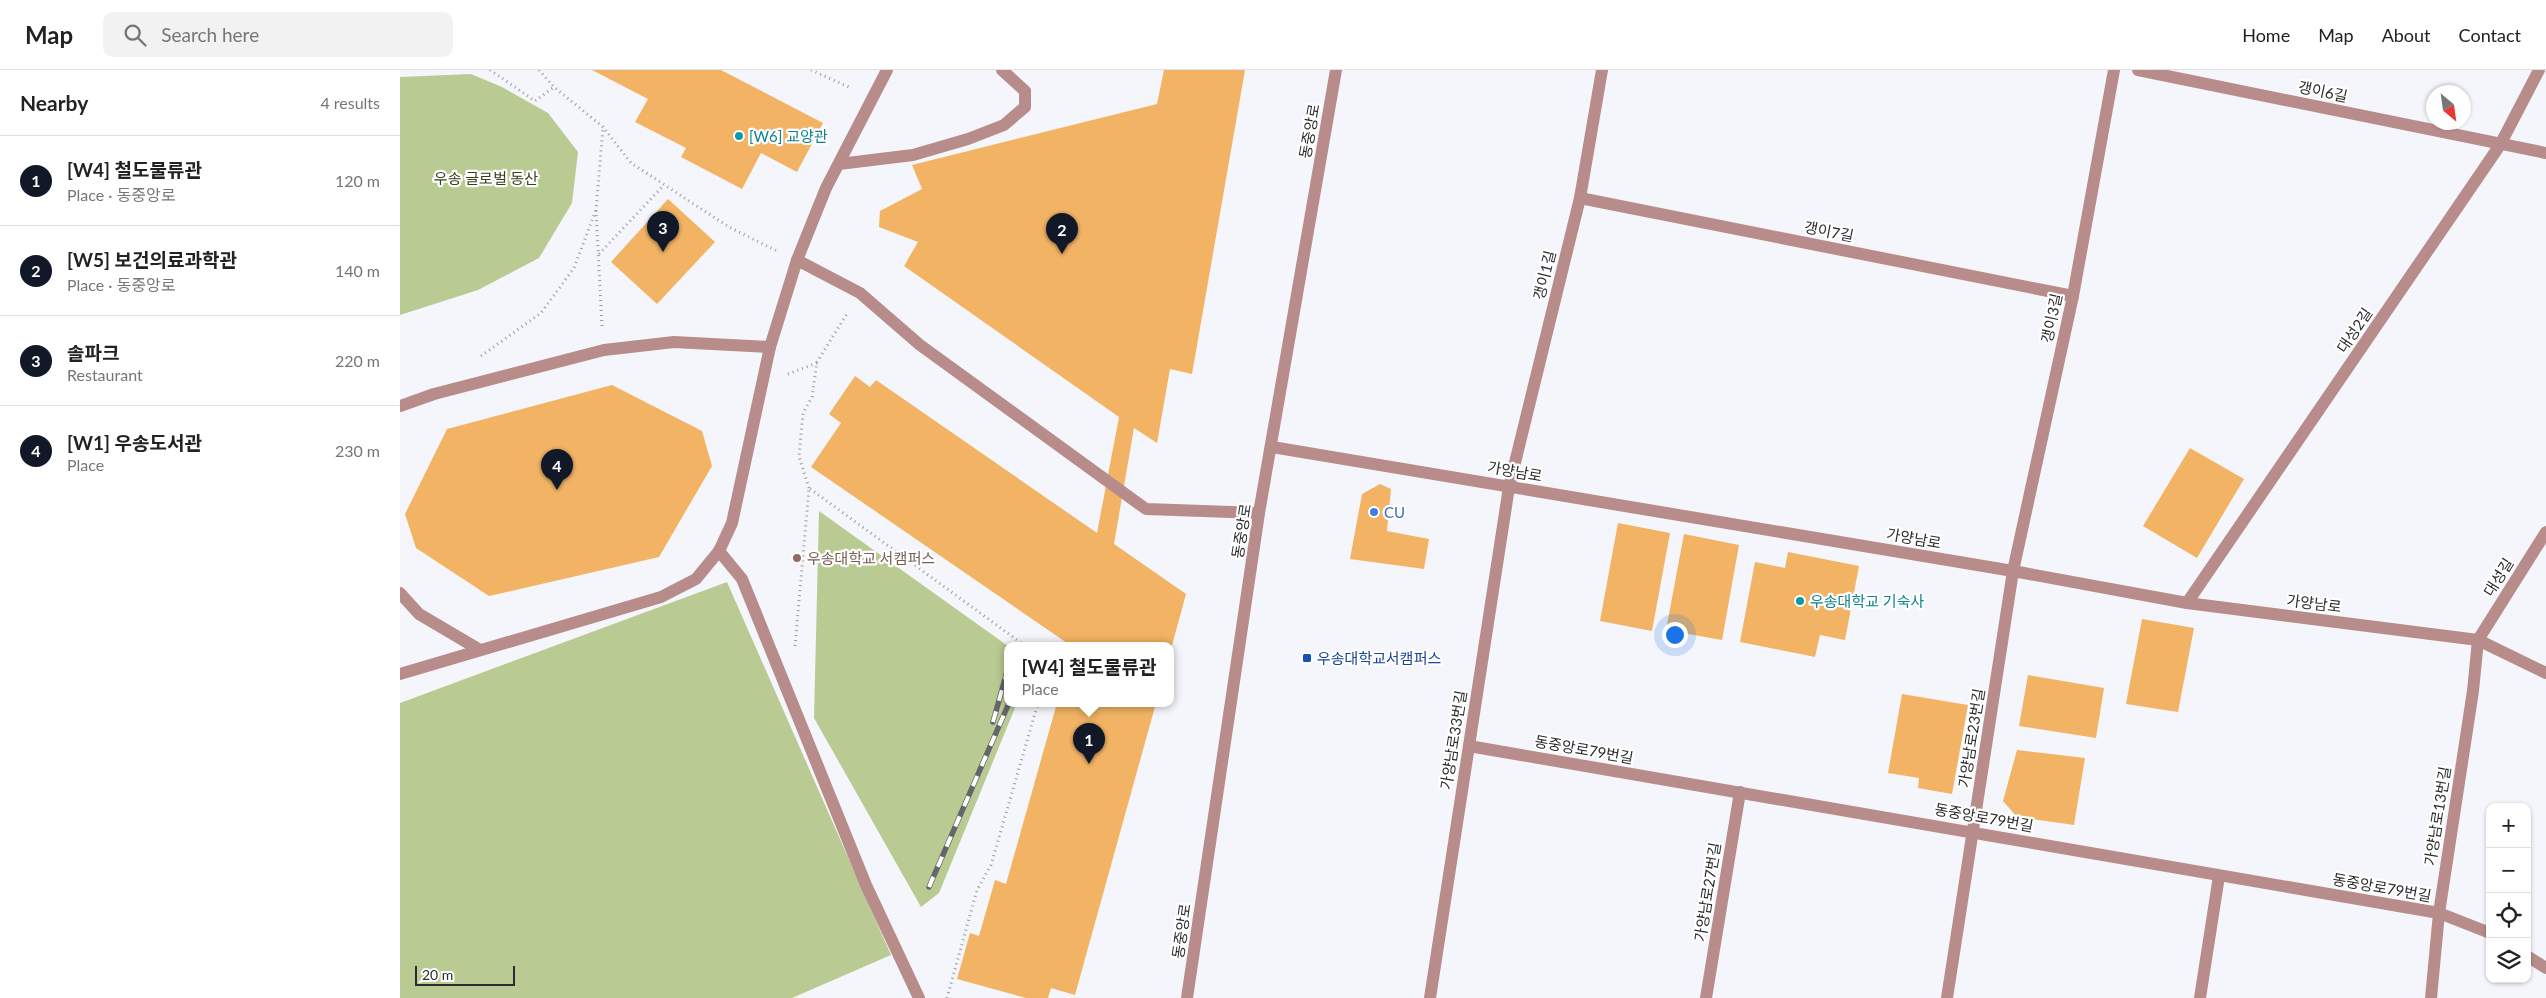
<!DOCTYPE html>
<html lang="en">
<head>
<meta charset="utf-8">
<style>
  :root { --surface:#fff; --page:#f2f2f2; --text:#222; --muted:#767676; --line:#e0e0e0; --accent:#111827 }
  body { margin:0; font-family:Lato,"Noto Sans KR",sans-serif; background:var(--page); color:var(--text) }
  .controls { position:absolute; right:15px; bottom:15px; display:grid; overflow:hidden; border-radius:10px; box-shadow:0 1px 4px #0004 }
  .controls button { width:45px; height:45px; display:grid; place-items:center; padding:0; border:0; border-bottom:1px solid var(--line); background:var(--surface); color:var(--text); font:25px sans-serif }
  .compass { position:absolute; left:2026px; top:15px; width:45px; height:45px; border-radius:50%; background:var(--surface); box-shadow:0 1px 4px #0004; rotate:151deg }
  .scale { position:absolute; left:15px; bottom:12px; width:100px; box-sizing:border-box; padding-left:5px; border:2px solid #2b2b2d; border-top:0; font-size:14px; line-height:18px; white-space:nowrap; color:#2b2b2d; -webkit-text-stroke:4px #fff; paint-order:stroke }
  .you { position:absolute; left:1274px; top:564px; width:18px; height:18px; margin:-12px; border:4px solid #fff; border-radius:50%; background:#1a73e8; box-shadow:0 0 0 8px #1a73e833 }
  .badge { display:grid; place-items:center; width:32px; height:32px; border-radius:50%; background:var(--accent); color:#fff; font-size:16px; font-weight:700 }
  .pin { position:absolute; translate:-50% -41px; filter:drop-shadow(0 1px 2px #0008) }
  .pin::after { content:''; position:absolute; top:26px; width:18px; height:15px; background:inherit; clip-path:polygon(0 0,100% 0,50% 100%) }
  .popup { position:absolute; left:604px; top:572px; width:170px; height:65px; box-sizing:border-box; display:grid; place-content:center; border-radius:10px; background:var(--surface); filter:drop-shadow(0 1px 4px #0005); font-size:16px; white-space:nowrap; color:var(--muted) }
  .popup b { font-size:19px; color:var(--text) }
  .popup::after { content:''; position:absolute; left:50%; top:100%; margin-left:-10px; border:10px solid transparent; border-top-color:var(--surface) }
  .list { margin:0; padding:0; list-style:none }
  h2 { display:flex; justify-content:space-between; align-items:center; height:65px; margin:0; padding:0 20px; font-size:21px }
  h2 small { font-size:16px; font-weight:400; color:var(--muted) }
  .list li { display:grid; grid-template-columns:32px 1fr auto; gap:15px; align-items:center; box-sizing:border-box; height:90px; padding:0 20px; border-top:1px solid var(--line) }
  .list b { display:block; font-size:19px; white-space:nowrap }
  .list p { margin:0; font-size:16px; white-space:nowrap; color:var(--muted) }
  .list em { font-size:16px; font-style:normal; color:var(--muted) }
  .icon { flex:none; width:28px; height:28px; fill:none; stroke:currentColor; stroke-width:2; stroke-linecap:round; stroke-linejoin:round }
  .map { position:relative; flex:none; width:2146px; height:928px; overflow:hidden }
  header { display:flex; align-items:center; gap:30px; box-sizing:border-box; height:70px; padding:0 25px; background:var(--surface); border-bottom:1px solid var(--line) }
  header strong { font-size:24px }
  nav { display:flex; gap:28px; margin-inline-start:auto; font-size:18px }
  .search { width:350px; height:45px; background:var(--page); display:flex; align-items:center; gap:12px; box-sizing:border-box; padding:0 18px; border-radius:10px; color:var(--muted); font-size:19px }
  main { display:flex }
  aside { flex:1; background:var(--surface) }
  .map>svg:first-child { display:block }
  .green { fill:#b9cb93 }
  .building { fill:#f2b364 }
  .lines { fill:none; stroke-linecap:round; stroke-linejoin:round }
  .path { stroke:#9a9a9e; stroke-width:3; stroke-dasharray:1 4; stroke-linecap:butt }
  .minor { stroke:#b98c8c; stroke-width:12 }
  .rail-casing { stroke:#656669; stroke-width:5.5 }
  .rail { stroke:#fff; stroke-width:4; stroke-dasharray:11; stroke-linecap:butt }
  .culture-dot { fill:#0f9aa8; stroke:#fff; stroke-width:2 }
  .shop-dot { fill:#3f7fe0; stroke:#fff; stroke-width:2 }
  .education-dot { fill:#8d6e63; stroke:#fff; stroke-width:2 }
  .transit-dot { fill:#1a4fb4; stroke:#fff; stroke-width:2 }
  .labels { text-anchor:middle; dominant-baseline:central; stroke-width:4.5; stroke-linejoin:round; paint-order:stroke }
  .street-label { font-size:15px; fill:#2b2b2d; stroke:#fff }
  .culture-label { font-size:15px; fill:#0d838f; stroke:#fff; text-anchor:start }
  .park-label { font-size:15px; fill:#36411b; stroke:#fff }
  .shop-label { font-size:15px; fill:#366cbe; stroke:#fff; text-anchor:start }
  .education-label { font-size:15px; fill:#785e54; stroke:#fff; text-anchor:start }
  .transit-label { font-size:15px; fill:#164399; stroke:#fff; text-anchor:start }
</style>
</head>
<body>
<header>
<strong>Map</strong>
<div class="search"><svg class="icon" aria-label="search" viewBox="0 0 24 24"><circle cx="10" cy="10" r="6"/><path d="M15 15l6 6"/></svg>Search here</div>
<nav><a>Home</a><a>Map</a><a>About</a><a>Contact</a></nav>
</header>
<main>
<aside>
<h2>Nearby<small>4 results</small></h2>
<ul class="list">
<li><span class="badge">1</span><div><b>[W4] 철도물류관</b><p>Place · 동중앙로</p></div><em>120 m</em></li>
<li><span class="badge">2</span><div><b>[W5] 보건의료과학관</b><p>Place · 동중앙로</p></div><em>140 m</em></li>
<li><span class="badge">3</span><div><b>솔파크</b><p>Restaurant</p></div><em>220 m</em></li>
<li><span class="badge">4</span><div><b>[W1] 우송도서관</b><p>Place</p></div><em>230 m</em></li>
</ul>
</aside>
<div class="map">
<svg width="2146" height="928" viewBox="0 0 2146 928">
  <rect width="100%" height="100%" fill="#f5f6fb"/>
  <!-- green -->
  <g class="green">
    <polygon points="71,4 102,17 148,43 178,82 172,133 139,188 78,220 0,245 0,7"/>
    <polygon points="419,441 608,576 608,633 617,633 539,823 521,837 414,648"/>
    <polygon points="327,512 491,885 392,928 0,928 0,633"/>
  </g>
  <!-- building -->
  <g class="building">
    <polygon points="192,0 321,0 423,53 397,102 361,83 342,119 281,87 286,78 235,52 248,29"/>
    <polygon points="764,0 845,0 792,304 770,299 757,373 734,358 714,474 786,524 771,579 770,575 670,575 411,397 441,353 429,344 455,306 470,317 476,310 697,463 719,347 504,196 518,172 479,157 480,141 522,119 512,95 757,34"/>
    <polygon points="268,129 315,172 257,234 211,192"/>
    <polygon points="212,315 302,361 312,396 259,487 89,526 16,478 5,444 47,359"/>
    <polygon points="1790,378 1844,409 1797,488 1743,456"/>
    <polygon points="980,414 991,419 987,461 1029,469 1024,499 950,489 962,424"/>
    <polygon points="1218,453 1270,463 1252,561 1200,551"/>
    <polygon points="1284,464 1339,475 1322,570 1266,560"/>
    <polygon points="1388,482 1459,496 1445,570 1420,565 1415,587 1340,572 1355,492 1385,498"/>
    <polygon points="1742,549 1794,558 1778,642 1726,634"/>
    <polygon points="1628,605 1704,618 1696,668 1619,656"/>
    <polygon points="1502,624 1568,635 1552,724 1518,718 1519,708 1488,703"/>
    <polygon points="657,633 756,633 675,925 651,918 648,928 626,928 557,909 570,863 579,866 595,810 606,814"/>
    <polygon points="1617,680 1685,688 1674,755 1617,747 1603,731"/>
  </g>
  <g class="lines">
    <!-- path -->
    <g class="path">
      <polyline points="90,0 135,31 154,17"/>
      <polyline points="139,0 154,17 203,57 231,93 329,157 377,181"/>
      <polyline points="411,0 451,18"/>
      <polyline points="199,184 264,115"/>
      <polyline points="202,256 196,140 203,58"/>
      <polyline points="81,286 141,243 174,198 196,140"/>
      <polyline points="388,304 417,293"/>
      <polyline points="409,418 399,387 403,343 412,327 417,292 448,242"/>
      <polyline points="395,576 409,418 624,575"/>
      <polyline points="547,928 577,820 591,795 638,633"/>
    </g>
    <!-- minor -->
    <g class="minor">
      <polyline points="1738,0 2146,83"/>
      <polyline points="439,94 513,85 568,69 604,55 625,37 625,21 602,0"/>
      <polyline points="1180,128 1673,226"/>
      <polyline points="397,190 426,118 487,0"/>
      <polyline points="0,336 34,324 204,280 274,272 370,277"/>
      <polyline points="872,377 1613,501 1787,533 2078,570 2146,603"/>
      <polyline points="319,481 342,509 466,815 519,928"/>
      <polyline points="0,523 19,544 80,580"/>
      <polyline points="1787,533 2100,75 2139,0"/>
      <polyline points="0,604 261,527 296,509 319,481 332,453 370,277 397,190 460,223 520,275 746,439 859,443"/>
      <polyline points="1069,676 2039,843 2090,863"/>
      <polyline points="2127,886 2146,898"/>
      <polyline points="787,928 859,443 936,0"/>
      <polyline points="1030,928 1109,417 1180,128 1202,0"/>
      <polyline points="1306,928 1340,722"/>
      <polyline points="1547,928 1613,501 1673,226 1714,0"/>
      <polyline points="1800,928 1819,806"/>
      <polyline points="2031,928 2039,843 2073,621 2078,570 2146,462"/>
    </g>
    <defs>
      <g id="rail">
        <polyline points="593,652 608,598"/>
        <polyline points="529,817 609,633"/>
      </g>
    </defs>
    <!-- rail casing -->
    <use href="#rail" class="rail-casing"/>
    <!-- rail -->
    <use href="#rail" class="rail"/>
  </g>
  <!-- markers -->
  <g class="culture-dot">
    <circle cx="339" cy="66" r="5"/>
    <circle cx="1400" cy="531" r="5"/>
  </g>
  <circle class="shop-dot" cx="974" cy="442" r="5"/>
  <circle class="education-dot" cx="397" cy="488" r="5"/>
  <rect class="transit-dot" x="902" y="583" width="10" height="10" rx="2.5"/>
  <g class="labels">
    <!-- street labels -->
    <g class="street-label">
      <text transform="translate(1923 21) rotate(12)">갱이6길</text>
      <text transform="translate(909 61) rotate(-80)">동중앙로</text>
      <text transform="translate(1429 161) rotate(11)">갱이7길</text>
      <text transform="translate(1144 205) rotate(-76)">갱이1길</text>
      <text transform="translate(1651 248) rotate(-78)">갱이3길</text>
      <text transform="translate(1954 260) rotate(-56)">대성2길</text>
      <text transform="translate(1115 401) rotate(10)">가양남로</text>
      <text transform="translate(841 461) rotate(-81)">동중앙로</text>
      <text transform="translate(1514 468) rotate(10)">가양남로</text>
      <text transform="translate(2098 507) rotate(-58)">대성길</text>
      <text transform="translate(1914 533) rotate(7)">가양남로</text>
      <text transform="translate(1571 668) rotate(-81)">가양남로23번길</text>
      <text transform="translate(1053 670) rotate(-81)">가양남로33번길</text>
      <text transform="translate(1184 679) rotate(10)">동중앙로79번길</text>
      <text transform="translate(2037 746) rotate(-81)">가양남로13번길</text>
      <text transform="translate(1584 747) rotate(10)">동중앙로79번길</text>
      <text transform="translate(1982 817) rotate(10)">동중앙로79번길</text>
      <text transform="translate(1307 822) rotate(-81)">가양남로27번길</text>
      <text transform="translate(781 861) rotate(-82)">동중앙로</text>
    </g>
    <!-- culture labels -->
    <g class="culture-label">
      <text x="349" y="66">[W6] 교양관</text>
      <text x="1410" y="531">우송대학교 기숙사</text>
    </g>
    <!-- park labels -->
    <g class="park-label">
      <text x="86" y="108">우송 글로벌 동산</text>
    </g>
    <!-- shop labels -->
    <g class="shop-label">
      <text x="984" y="442">CU</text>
    </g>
    <!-- education labels -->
    <g class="education-label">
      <text x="407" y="488">우송대학교 서캠퍼스</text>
    </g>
    <!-- transit labels -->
    <g class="transit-label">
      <text x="917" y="588">우송대학교서캠퍼스</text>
    </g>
  </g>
</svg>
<div class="controls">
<button>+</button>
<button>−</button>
<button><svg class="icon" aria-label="locate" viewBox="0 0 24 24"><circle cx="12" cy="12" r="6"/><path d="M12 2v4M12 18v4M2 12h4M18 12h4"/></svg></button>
<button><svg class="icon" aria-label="layers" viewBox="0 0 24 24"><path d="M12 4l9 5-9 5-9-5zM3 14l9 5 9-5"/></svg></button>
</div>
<svg class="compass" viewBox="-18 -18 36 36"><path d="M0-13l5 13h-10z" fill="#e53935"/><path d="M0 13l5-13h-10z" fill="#767676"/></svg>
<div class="scale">20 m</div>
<div class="you"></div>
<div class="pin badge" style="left:689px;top:694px">1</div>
<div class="popup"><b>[W4] 철도물류관</b>Place</div>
<div class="pin badge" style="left:662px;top:184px">2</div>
<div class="pin badge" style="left:263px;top:182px">3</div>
<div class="pin badge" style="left:157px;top:420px">4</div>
</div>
</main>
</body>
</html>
